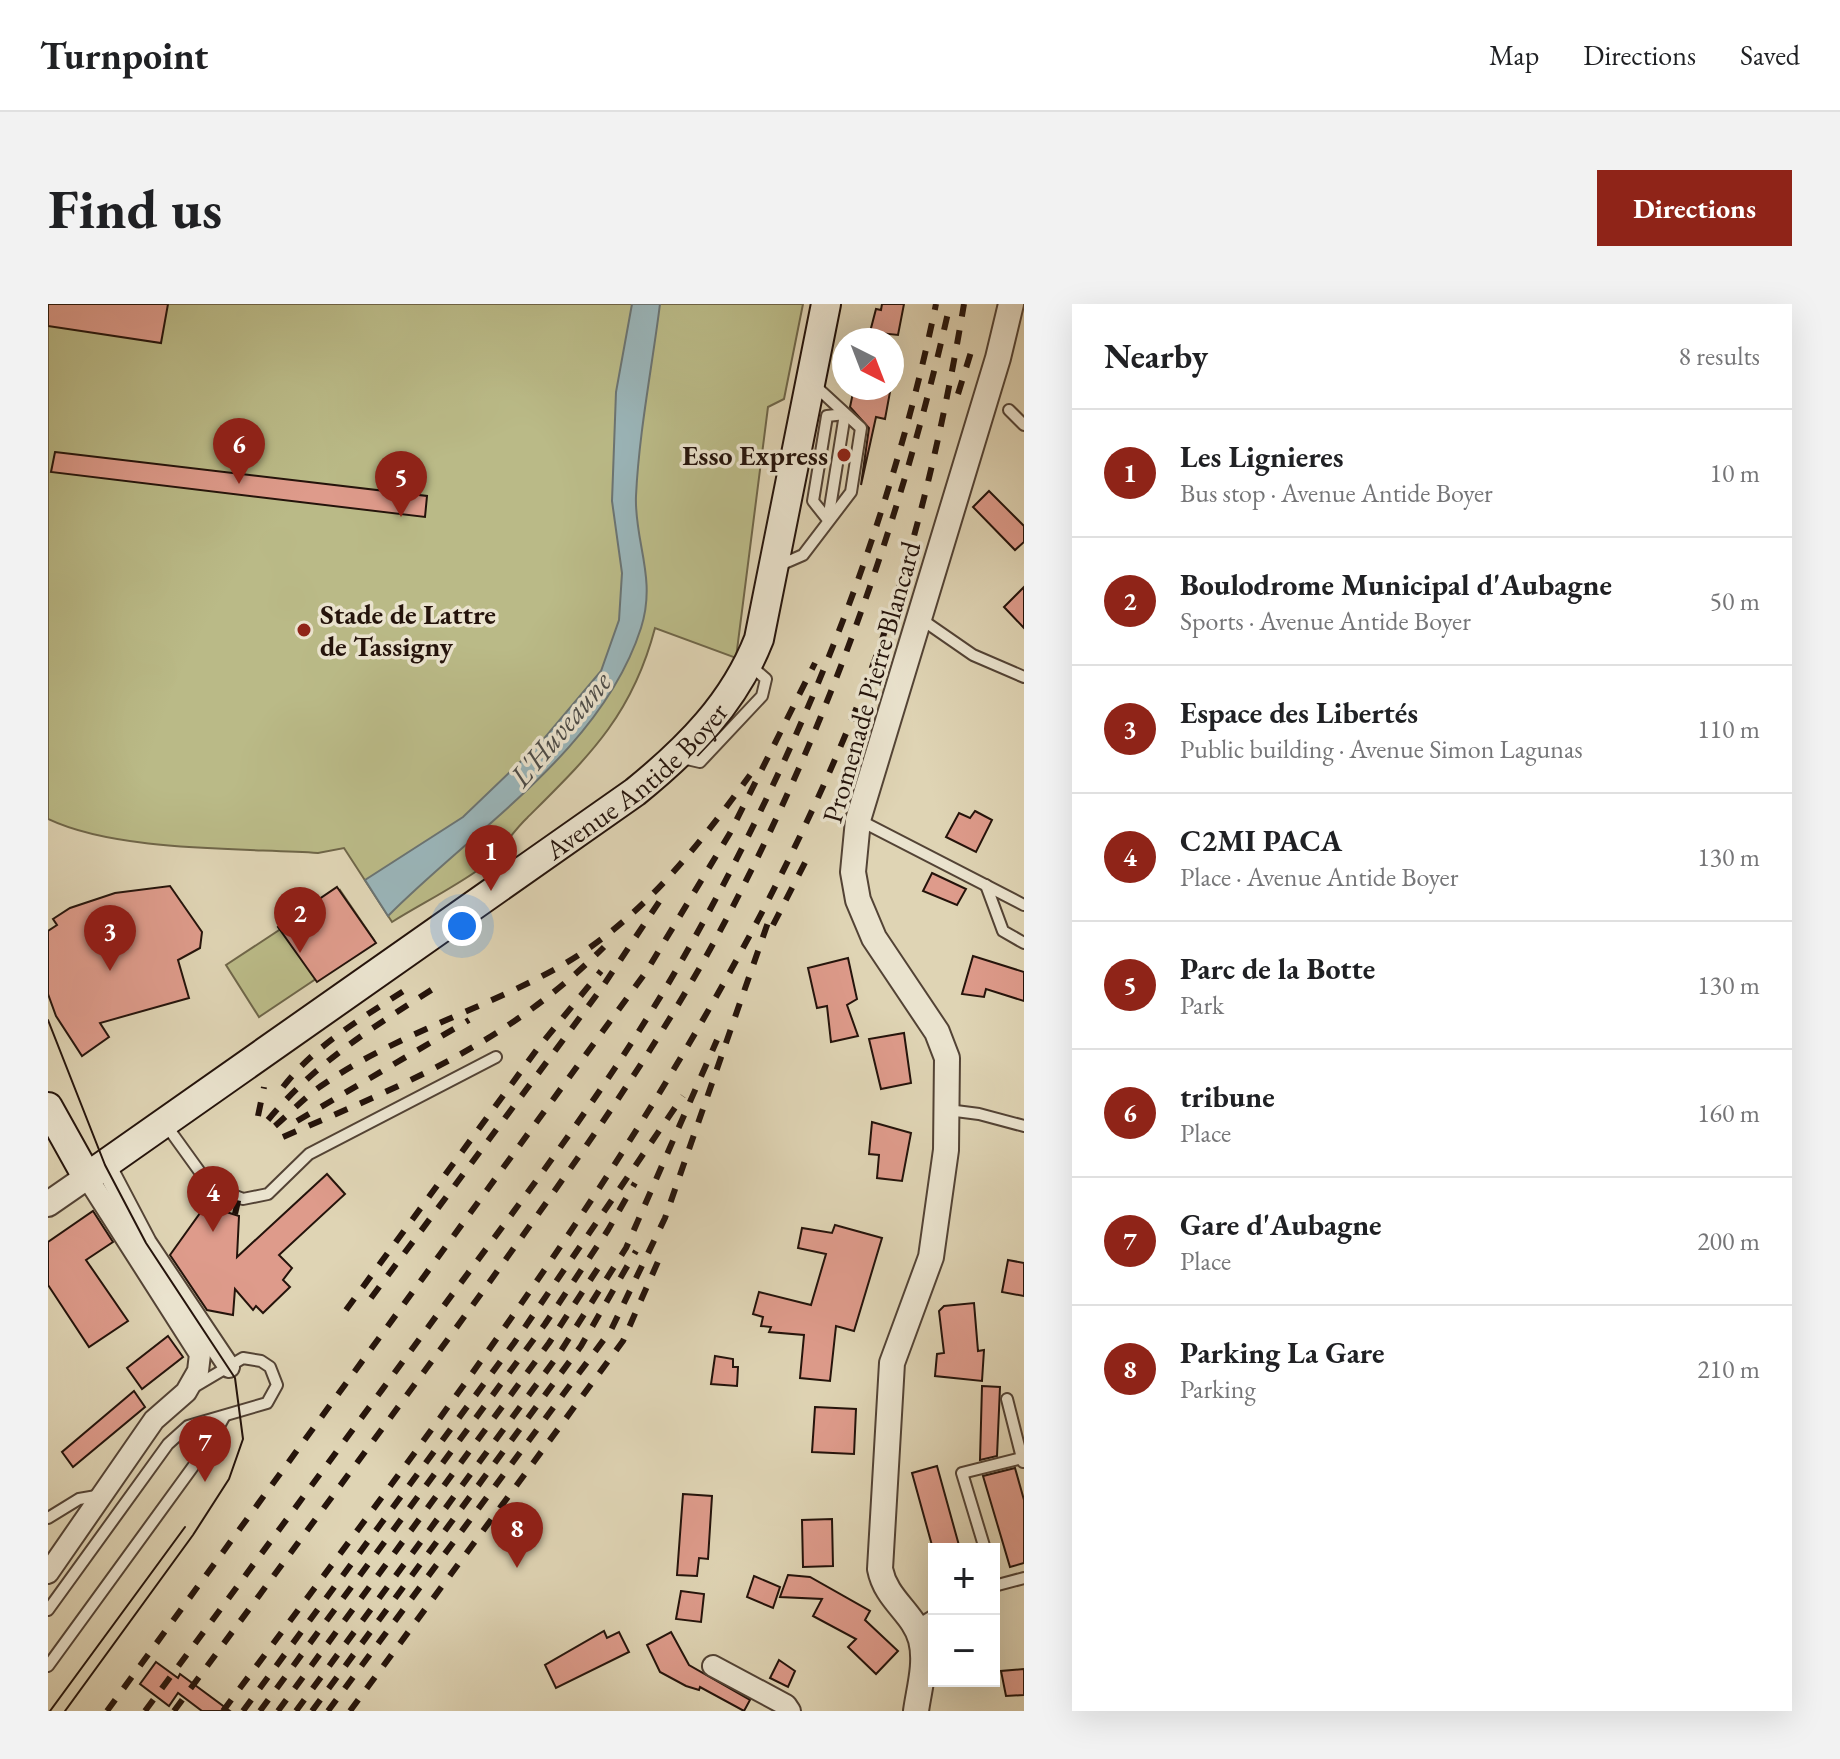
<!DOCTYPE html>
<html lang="en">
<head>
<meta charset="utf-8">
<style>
  :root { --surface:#fff; --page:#f2f2f2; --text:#202124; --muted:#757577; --line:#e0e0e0; --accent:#8f2418 }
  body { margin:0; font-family:"EB Garamond",serif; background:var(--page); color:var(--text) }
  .controls { position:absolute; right:24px; bottom:24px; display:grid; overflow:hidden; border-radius:0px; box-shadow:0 8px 32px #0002 }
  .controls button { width:72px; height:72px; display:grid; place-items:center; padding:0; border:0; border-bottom:2px solid var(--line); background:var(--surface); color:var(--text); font:40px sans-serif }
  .compass { position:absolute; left:784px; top:24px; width:72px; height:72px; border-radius:50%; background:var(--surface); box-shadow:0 8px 32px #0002; rotate:138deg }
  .you { position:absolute; left:414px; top:622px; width:28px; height:28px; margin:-20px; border:6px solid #fff; border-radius:50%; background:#1a73e8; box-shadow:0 0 0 12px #1a73e833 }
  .badge { display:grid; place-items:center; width:52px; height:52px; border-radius:50%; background:var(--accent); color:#fff; font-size:26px; font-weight:700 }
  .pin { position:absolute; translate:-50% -66px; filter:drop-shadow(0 2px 4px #0008) }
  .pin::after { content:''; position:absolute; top:42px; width:28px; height:24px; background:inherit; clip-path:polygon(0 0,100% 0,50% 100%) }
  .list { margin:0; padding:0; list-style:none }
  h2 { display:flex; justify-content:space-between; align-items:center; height:104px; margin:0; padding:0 32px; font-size:34px }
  h2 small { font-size:26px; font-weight:400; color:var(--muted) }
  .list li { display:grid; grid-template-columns:52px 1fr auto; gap:24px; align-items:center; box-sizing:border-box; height:128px; padding:0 32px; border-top:2px solid var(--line) }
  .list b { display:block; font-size:30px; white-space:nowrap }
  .list p { margin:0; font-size:26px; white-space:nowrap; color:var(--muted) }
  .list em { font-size:26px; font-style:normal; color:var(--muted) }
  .map { position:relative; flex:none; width:976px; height:1407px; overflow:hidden; border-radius:0px }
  header { display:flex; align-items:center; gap:48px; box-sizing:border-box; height:112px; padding:0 40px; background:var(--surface); border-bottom:2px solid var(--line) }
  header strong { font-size:38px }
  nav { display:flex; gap:44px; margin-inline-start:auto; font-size:28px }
  .intro { display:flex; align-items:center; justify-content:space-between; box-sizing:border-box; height:192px; padding:0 48px }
  h1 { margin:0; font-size:56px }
  .button { padding:20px 36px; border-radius:0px; background:var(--accent); color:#fff; font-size:28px; font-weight:700 }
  main { display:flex; gap:48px; padding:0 48px }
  aside { flex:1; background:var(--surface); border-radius:0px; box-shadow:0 8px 32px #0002 }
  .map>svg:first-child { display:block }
  .green { fill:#baba87; stroke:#6f6649; stroke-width:2 }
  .water { fill:#9ab5b9; stroke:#6b7473; stroke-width:2 }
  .building { fill:#de9b8b; stroke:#24130b; stroke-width:2 }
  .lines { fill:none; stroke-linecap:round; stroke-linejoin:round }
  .service-casing { stroke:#534335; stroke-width:14 }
  .minor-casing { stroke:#534335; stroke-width:24 }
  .tertiary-casing { stroke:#534335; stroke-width:28 }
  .secondary-casing { stroke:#24130b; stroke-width:32 }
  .service { stroke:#eae3ce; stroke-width:10 }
  .minor { stroke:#eae3ce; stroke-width:20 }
  .tertiary { stroke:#eae3ce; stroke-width:24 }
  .secondary { stroke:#eae3ce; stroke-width:28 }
  .tram { stroke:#24130b; stroke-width:2 }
  .rail { stroke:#24130b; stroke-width:6; stroke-dasharray:14 14; stroke-linecap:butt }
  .poi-dot { fill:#8f2418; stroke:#eae3ce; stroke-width:3 }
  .labels { text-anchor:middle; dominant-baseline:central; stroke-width:7; stroke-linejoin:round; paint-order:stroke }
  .poi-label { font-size:28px; font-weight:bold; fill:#24130b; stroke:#eae3ce; text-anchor:end }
  .street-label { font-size:28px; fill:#24130b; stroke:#eae3ce }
  .water-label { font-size:30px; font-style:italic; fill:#4d4c48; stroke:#eae3ce }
</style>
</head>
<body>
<header>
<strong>Turnpoint</strong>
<nav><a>Map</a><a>Directions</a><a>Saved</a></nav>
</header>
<div class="intro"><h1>Find us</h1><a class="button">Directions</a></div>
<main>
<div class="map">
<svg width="976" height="1407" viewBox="0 0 976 1407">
  <rect width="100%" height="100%" fill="#dfd4b4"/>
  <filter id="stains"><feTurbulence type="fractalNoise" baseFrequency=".0025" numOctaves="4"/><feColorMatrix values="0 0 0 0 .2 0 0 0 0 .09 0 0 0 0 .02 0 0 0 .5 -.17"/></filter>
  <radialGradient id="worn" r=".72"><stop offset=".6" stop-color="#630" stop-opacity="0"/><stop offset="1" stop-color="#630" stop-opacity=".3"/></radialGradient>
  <!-- green -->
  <g class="green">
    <path d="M 0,0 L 755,0 L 736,95 L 720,103 L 688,354 L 607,324 C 584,412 541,452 479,514 C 463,529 451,551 433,564 C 405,584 373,600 344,618 L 296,544 L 270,549 C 192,544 69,548 0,515 Z"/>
    <polygon points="292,586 326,636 211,713 178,661"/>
  </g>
  <!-- water -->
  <path class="water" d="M 584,0 L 612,0 C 604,64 591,128 588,192 C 586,237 609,274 593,324 C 554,446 426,525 340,612 L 317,576 L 415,513 L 494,437 L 553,367 L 571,316 L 574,269 L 564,197 L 568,88 Z"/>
  <!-- building -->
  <g class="building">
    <polygon points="0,0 120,0 113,39 0,22"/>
    <polygon points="834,0 856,0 850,31 822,28 828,5 833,6"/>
    <polygon points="806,84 842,88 837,115 828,113 813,181 821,124 802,103"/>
    <polygon points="7,148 379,192 377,213 3,168"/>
    <polygon points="941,187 976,222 976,238 967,246 925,203"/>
    <polygon points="976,283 976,324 956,303"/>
    <polygon points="927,507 944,516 928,548 898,533 911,509 922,514"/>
    <polygon points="884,569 918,585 909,601 875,587"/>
    <polygon points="122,582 154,628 152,644 130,656 141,694 52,719 61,733 34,752 8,712 0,690 0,627 9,621 5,615 22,604 67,589"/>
    <polygon points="289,583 328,639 269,678 230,623"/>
    <polygon points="925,652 976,668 976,697 938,685 936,693 914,690"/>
    <polygon points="800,654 809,695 799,701 810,732 783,738 779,702 769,704 760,664"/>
    <polygon points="856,729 863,779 833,785 821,735"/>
    <polygon points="824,818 863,829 854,877 829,874 831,851 821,850"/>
    <polygon points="279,870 297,890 231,951 244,964 235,976 242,983 215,1009 208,1002 205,1006 187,985 185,1011 159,1006 122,951 160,898 169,905 191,912 189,953"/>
    <polygon points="45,907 65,938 38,956 80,1017 41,1043 0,981 0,938"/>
    <polygon points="787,921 834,934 806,1027 788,1022 782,1077 752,1074 756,1031 721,1028 723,1023 713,1022 715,1013 705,1010 711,988 763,1001 778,950 750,944 754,924 784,929"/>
    <polygon points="960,956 976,959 976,992 954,988"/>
    <polygon points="926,999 930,1047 936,1046 934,1077 887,1072 889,1050 896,1049 891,1007 896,1002"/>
    <polygon points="120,1032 135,1053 94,1085 79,1064"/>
    <polygon points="667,1052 685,1055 685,1063 690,1063 689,1082 663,1080"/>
    <polygon points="934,1082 952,1083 949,1152 932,1156"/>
    <polygon points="86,1087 97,1103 25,1163 14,1148"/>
    <polygon points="767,1103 808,1105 806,1150 764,1148"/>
    <polygon points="889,1162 912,1245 885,1245 864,1169"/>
    <polygon points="967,1164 976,1196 976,1259 962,1263 935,1172"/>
    <polygon points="635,1190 664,1192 660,1255 651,1254 649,1272 629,1271"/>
    <polygon points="784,1215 785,1262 755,1263 754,1216"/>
    <polygon points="740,1271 762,1273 822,1307 817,1316 850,1347 828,1370 800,1343 808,1335 765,1312 774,1295 732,1293"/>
    <polygon points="706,1272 732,1283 725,1304 699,1293"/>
    <polygon points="633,1287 656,1290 653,1318 628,1315"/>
    <polygon points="556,1327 559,1334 571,1328 581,1348 508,1384 497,1361"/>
    <polygon points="623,1328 641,1361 702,1396 696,1407 652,1383 651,1386 638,1382 612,1368 599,1341"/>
    <polygon points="731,1356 747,1367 740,1383 722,1374"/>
    <polygon points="108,1358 130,1374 132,1370 182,1407 154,1407 130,1389 121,1402 92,1380"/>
    <polygon points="976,1365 976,1391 958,1392 953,1367"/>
  </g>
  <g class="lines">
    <defs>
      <g id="service">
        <polyline points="961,106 976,121"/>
        <polygon points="797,110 780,216 765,197 779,112"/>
        <polyline points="732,261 755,251 803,188 813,124 764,79"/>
        <polyline points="873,315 925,351 976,373"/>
        <polyline points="630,453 652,458 714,392 718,375 703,362"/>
        <polyline points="811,516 976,601"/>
        <polyline points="938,581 955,627 976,639"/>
        <polyline points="900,806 931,810 976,822"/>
        <polyline points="118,821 162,882 195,895 220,890 261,850 448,753"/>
        <polyline points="959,1095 975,1158"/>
        <polyline points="0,1214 31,1195 54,1191"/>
        <polyline points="937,1245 914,1169 974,1154"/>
        <polyline points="946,1282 976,1274"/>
        <polyline points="0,1306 120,1140 140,1122 219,1099 229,1081 222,1063 213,1057 195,1054 146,1083"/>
        <polyline points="868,1322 886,1311"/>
        <polyline points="0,1362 160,1142 176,1113"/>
      </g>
      <g id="minor">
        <polyline points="57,861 98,939 181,1063"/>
        <polyline points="0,1269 106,1116 138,1088 150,1067 152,1050 39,873"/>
        <polyline points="665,1362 738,1401 742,1407"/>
      </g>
      <g id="tertiary">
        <polyline points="0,900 39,873"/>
        <path d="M 868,1407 C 871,1385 879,1359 873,1336 C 866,1309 838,1296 832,1265 L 844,1059 L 883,953 L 898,846 L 899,754 L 889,728 L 826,634 L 810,596 L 805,568 L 810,516 L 950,54 L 963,0"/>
      </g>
      <g id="secondary">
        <path id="s1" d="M 0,803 L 39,873 L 587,488 C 640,445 686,399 711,335 L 778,0"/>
      </g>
    </defs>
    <!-- service casing -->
    <use href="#service" class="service-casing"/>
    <!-- minor casing -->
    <use href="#minor" class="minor-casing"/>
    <!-- tertiary casing -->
    <use href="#tertiary" class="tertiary-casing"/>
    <!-- secondary casing -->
    <use href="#secondary" class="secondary-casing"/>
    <!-- service -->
    <use href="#service" class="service"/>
    <!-- minor -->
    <use href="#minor" class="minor"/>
    <!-- tertiary -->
    <use href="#tertiary" class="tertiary"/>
    <!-- secondary -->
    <use href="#secondary" class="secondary"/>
    <!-- tram -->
    <g class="tram">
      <polyline points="0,716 57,861 98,939 187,1074 195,1135 181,1175 145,1231 17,1407"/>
      <polyline points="2,1407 137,1223"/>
    </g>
    <!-- rail -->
    <g class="rail">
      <polyline points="910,90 923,48"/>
      <polyline points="725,621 763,547"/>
      <path d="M 235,783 C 269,739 318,712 363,682"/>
      <polyline points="210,812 216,783"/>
      <path d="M 220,816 C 269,757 327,722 391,681"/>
      <polyline points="249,817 421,716"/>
      <path d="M 227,822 C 242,809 257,793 273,782 C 346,731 434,706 511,663 C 592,617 648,545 702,471"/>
      <path d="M 235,833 C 357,780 460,739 556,643"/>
      <polyline points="175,906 184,882"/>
      <polyline points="187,910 193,884"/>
      <polyline points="323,994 553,685 617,589"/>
      <polyline points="298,1006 490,744 553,667"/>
      <polyline points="59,1407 598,668 682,529 767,359"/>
      <path d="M 97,1407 C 195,1275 292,1143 389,1011 C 480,888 573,767 647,633 C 757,435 842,222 888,0"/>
      <path d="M 126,1407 C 229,1267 333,1127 435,987 C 516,874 598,762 665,640 C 774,439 852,223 902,0"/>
      <path d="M 175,1407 C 407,1094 652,783 802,420 C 858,285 892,144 916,0"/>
      <polyline points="195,1407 466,1039 635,792"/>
      <polyline points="212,1407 497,1020 560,926 587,879"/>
      <polyline points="230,1407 501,1039 556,955"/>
      <polyline points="248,1407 511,1050 578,944 669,736"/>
      <polyline points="264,1407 533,1042 588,947"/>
      <polyline points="280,1407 563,1026 617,914 724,607"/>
      <polyline points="302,1407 575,1037 612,953"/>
    </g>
  </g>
  <!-- markers -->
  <g class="poi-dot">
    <circle cx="796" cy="151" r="8"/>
    <circle cx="256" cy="326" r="8"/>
  </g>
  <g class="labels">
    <!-- poi labels -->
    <g class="poi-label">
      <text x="780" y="151">Esso Express</text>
      <text x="272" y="310" text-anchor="start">Stade de Lattre<tspan x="272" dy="32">de Tassigny</tspan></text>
    </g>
    <!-- street labels -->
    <g class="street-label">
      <text transform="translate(823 378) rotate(-74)">Promenade Pierre Blancard</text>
      <text stroke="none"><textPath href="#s1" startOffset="758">Avenue Antide Boyer</textPath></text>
    </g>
    <!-- water labels -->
    <g class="water-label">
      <text transform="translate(512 425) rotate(-50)">L'Huveaune</text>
    </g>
  </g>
  <rect width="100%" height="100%" filter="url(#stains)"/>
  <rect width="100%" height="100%" fill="url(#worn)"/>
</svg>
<div class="controls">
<button>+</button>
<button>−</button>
</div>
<svg class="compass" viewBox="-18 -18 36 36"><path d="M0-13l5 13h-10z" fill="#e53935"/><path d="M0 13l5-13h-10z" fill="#757577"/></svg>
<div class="you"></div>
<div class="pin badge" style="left:443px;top:587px">1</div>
<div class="pin badge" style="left:252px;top:649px">2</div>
<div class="pin badge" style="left:62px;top:667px">3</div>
<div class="pin badge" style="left:165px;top:928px">4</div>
<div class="pin badge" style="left:353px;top:213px">5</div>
<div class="pin badge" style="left:191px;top:180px">6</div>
<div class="pin badge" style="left:157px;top:1178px">7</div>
<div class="pin badge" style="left:469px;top:1264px">8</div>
</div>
<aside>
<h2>Nearby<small>8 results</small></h2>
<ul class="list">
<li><span class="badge">1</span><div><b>Les Lignieres</b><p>Bus stop · Avenue Antide Boyer</p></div><em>10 m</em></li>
<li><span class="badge">2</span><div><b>Boulodrome Municipal d'Aubagne</b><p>Sports · Avenue Antide Boyer</p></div><em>50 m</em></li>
<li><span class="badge">3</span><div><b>Espace des Libertés</b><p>Public building · Avenue Simon Lagunas</p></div><em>110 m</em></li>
<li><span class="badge">4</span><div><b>C2MI PACA</b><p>Place · Avenue Antide Boyer</p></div><em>130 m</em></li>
<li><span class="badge">5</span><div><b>Parc de la Botte</b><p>Park</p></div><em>130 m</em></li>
<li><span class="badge">6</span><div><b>tribune</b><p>Place</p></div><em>160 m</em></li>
<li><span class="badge">7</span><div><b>Gare d'Aubagne</b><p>Place</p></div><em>200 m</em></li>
<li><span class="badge">8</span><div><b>Parking La Gare</b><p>Parking</p></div><em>210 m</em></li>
</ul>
</aside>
</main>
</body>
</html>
